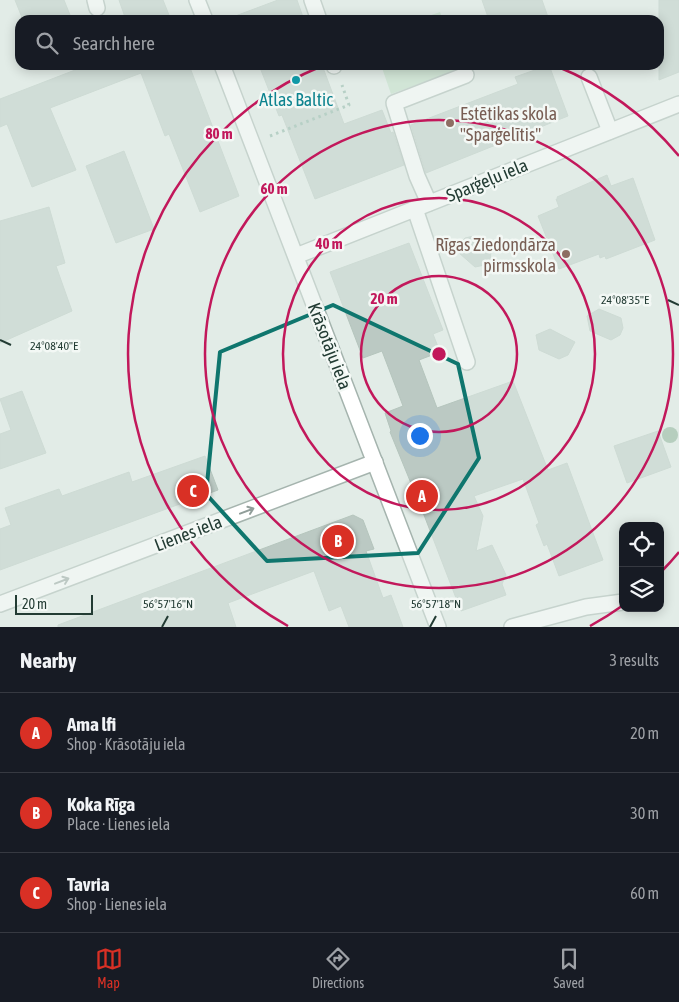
<!DOCTYPE html>
<html lang="en">
<head>
<meta charset="utf-8">
<style>
  :root { --surface:#171b24; --page:#20242c; --text:#f1f3f6; --muted:#9ea1a6; --line:#363941; --accent:#d93025 }
  body { margin:0; font-family:"Asap Condensed",sans-serif; background:var(--page); color:var(--text) }
  .controls { position:absolute; right:15px; bottom:15px; display:grid; overflow:hidden; border-radius:10px; box-shadow:0 2px 12px #0003 }
  .controls button { width:45px; height:45px; display:grid; place-items:center; padding:0; border:0; border-bottom:1px solid var(--line); background:var(--surface); color:var(--text); font:25px sans-serif }
  .scale { position:absolute; left:15px; bottom:12px; width:78px; box-sizing:border-box; padding-left:5px; border:2px solid #233c34; border-top:0; font-size:14px; line-height:18px; white-space:nowrap; color:#233c34; -webkit-text-stroke:4px #f3f8f5; paint-order:stroke }
  .you { position:absolute; left:419px; top:435px; width:18px; height:18px; margin:-12px; border:4px solid #fff; border-radius:50%; background:#1a73e8; box-shadow:0 0 0 8px #1a73e833 }
  .badge { display:grid; place-items:center; width:32px; height:32px; border-radius:50%; background:var(--accent); color:#fff; font-size:16px; font-weight:700 }
  .pin { position:absolute; translate:-50% -50%; border:2px solid #fff; box-shadow:0 1px 5px #0006 }
  .list { margin:0; padding:0; list-style:none }
  h2 { display:flex; justify-content:space-between; align-items:center; height:65px; margin:0; padding:0 20px; font-size:21px }
  h2 small { font-size:16px; font-weight:400; color:var(--muted) }
  .list li { display:grid; grid-template-columns:32px 1fr auto; gap:15px; align-items:center; box-sizing:border-box; height:80px; padding:0 20px; border-top:1px solid var(--line) }
  .list b { display:block; font-size:19px; white-space:nowrap }
  .list p { margin:0; font-size:16px; white-space:nowrap; color:var(--muted) }
  .list em { font-size:16px; font-style:normal; color:var(--muted) }
  .icon { flex:none; width:28px; height:28px; fill:none; stroke:currentColor; stroke-width:2; stroke-linecap:round; stroke-linejoin:round }
  .map { position:relative; flex:none; width:679px; height:627px; overflow:hidden }
  .search { position:absolute; background:var(--surface); box-shadow:0 2px 12px #0003; left:15px; right:15px; top:15px; height:55px; display:flex; align-items:center; gap:12px; box-sizing:border-box; padding:0 18px; border-radius:15px; color:var(--muted); font-size:19px }
  .sheet { height:305px; background:var(--surface) }
  nav { display:flex; justify-content:space-around; align-items:center; box-sizing:border-box; height:70px; border-top:1px solid var(--line); background:var(--surface); font-size:14px; color:var(--muted) }
  nav a { display:grid; justify-items:center; gap:2px }
  nav .on { color:var(--accent) }
  .map>svg:first-child { display:block }
  .green { fill:#bcdcc2 }
  .building { fill:#bbc9c3; stroke:#b5c5bd }
  .lines { fill:none; stroke-linecap:round; stroke-linejoin:round }
  .minor-casing { stroke:#a5b4ae; stroke-width:18 }
  .path { stroke:#84ae9e; stroke-width:3; stroke-dasharray:2.5 4; stroke-linecap:butt }
  .minor { stroke:#fff; stroke-width:15 }
  .tree { fill:#80a88d }
  .oneway { stroke:#919e9a }
  .marked { fill:none; stroke:#0f766e; stroke-width:4; stroke-linejoin:round }
  .ticks { fill:none; stroke:#233c34; stroke-width:2 }
  .ring { fill:none; stroke:#c2185b; stroke-width:2.5 }
  .culture-dot { fill:#0f9aa8; stroke:#f3f8f5; stroke-width:2 }
  .education-dot { fill:#8d6e63; stroke:#f3f8f5; stroke-width:2 }
  .labels { text-anchor:middle; dominant-baseline:central; stroke-width:5; stroke-linejoin:round; paint-order:stroke }
  .culture-label { font-size:18px; fill:#0d838f; stroke:#f3f8f5 }
  .education-label { font-size:18px; fill:#785e54; stroke:#f3f8f5; text-anchor:start }
  .street-label { font-size:18px; fill:#233c34; stroke:#f3f8f5 }
  .ticks-label { font-size:12px; text-anchor:middle; fill:#233c34; stroke:#f3f8f5; stroke-width:5; stroke-linejoin:round; paint-order:stroke }
  .centre { fill:#c2185b; stroke:#f3f8f5; stroke-width:2.5 }
  .ring-label { font-size:15px; text-anchor:middle; font-weight:bold; fill:#c2185b; stroke:#f3f8f5; stroke-width:5; stroke-linejoin:round; paint-order:stroke }
</style>
</head>
<body>
<div class="map">
<svg width="679" height="627" viewBox="0 0 679 627">
  <rect width="100%" height="100%" fill="#e2ece7"/>
  <!-- green -->
  <g class="green">
    <polygon points="440,12 443,20 417,20"/>
    <polygon points="381,65 459,65 461,69 391,94"/>
  </g>
  <!-- building -->
  <g class="building">
    <polygon points="15,0 64,0 72,20 23,20"/>
    <polygon points="119,0 163,0 171,20 126,20"/>
    <polygon points="278,0 297,0 304,20 231,20 230,18"/>
    <polygon points="482,0 542,0 549,20 489,20"/>
    <polygon points="659,0 679,0 679,72 659,80"/>
    <polygon points="88,65 189,65 239,196 200,212 169,134 165,136 141,73 50,108 76,170 32,187 7,124 0,127 0,99"/>
    <polygon points="259,65 322,65 344,124 382,110 391,133 393,132 404,165 315,199 282,115 279,116"/>
    <polygon points="549,65 568,116 426,173 411,125 518,84 515,77"/>
    <polygon points="124,151 154,229 116,243 86,166"/>
    <polygon points="607,175 611,186 633,178 655,240 606,259 605,256 600,258 599,254 559,269 538,216 559,207 556,199 558,199 557,197"/>
    <polygon points="49,207 65,263 56,266 72,311 0,343 0,221"/>
    <polygon points="474,236 491,250 490,264 475,267 459,253 460,243 465,238"/>
    <polygon points="409,243 443,330 433,334 440,352 419,360 437,408 513,381 548,470 567,463 603,560 559,576 547,544 544,546 536,525 539,523 523,479 474,496 483,516 476,551 492,545 506,575 502,584 506,595 461,611 424,515 390,432 391,431 385,413 403,406 382,351 363,358 330,272"/>
    <polygon points="599,309 621,318 623,328 620,335 611,340 590,331 587,316"/>
    <polygon points="550,329 575,342 568,355 559,359 539,350 536,335"/>
    <polygon points="22,391 46,453 0,469 0,434 11,430 0,399"/>
    <polygon points="658,431 671,467 627,483 614,446"/>
    <polygon points="205,456 218,490 0,570 0,529 11,525 5,508 59,489 62,496 129,472 132,482"/>
    <polygon points="353,515 363,520 374,549 366,551 383,598 391,595 403,627 349,627 341,606 329,611 314,571 228,603 236,627 58,627 58,625"/>
  </g>
  <g class="lines">
    <defs>
      <g id="minor">
        <polyline points="95,0 97,8"/>
        <polyline points="197,0 205,20"/>
        <polyline points="312,0 319,20"/>
        <polyline points="222,65 438,627"/>
        <polyline points="334,65 334,66"/>
        <polyline points="589,77 610,131"/>
        <polyline points="429,203 417,176 394,103 466,75"/>
        <polyline points="415,209 467,362"/>
        <polyline points="296,256 679,104"/>
        <polyline points="0,604 375,462"/>
        <polyline points="512,627 586,607 623,602"/>
      </g>
    </defs>
    <!-- minor casing -->
    <use href="#minor" class="minor-casing"/>
    <!-- path -->
    <polyline class="path" points="270,136 349,105 342,85"/>
    <!-- minor -->
    <use href="#minor" class="minor"/>
  </g>
  <!-- trees -->
  <circle class="tree" cx="670" cy="435" r="8"/>
  <!-- one-way arrows -->
  <defs><path id="oneway-shaft" d="M-6 0H5M1.5-3L5.5 0L1.5 3" fill="none" stroke-width="1.6" stroke-linecap="round" stroke-linejoin="round" transform="scale(1.25)"/></defs>
  <g class="oneway">
    <use href="#oneway-shaft" transform="translate(247 511) rotate(-21)"/>
    <use href="#oneway-shaft" transform="translate(62 581) rotate(-21)"/>
  </g>
  <!-- marked area -->
  <path d="M0 0H679V627H0ZM 333,305 L 458,364 L 479,458 L 418,553 L 267,561 L 206,494 L 220,352 Z" fill="#e2ece7" fill-opacity=".55" fill-rule="evenodd"/>
  <path class="marked" d="M 333,305 L 458,364 L 479,458 L 418,553 L 267,561 L 206,494 L 220,352 Z"/>
  <!-- ticks -->
  <path class="ticks" d="M 668,300 L 679,305M 0,340 L 11,345M 162,627 L 168,616M 430,627 L 436,616"/>
  <!-- distance rings -->
  <g class="ring">
    <circle cx="439" cy="354" r="78"/>
    <circle cx="439" cy="354" r="156"/>
    <circle cx="439" cy="354" r="234"/>
    <path d="M679 552A311 311 0 0 1 661 572M622 606A311 311 0 0 1 590 626M288 626A311 311 0 0 1 322 66M556 66A311 311 0 0 1 679 156"/>
  </g>
  <!-- markers -->
  <circle class="culture-dot" cx="296" cy="80" r="5"/>
  <g class="education-dot">
    <circle cx="450" cy="123" r="5"/>
    <circle cx="566" cy="254" r="5"/>
  </g>
  <g class="labels">
    <!-- culture labels -->
    <g class="culture-label">
      <text x="296" y="99">Atlas Baltic</text>
    </g>
    <!-- education labels -->
    <g class="education-label">
      <text x="460" y="113">Estētikas skola<tspan x="460" dy="21">"Sparģelītis"</tspan></text>
      <text x="556" y="244" text-anchor="end">Rīgas Ziedoņdārza<tspan x="556" dy="21">pirmsskola</tspan></text>
    </g>
    <!-- street labels -->
    <g class="street-label">
      <text transform="translate(487 180) rotate(-22)">Sparģeļu iela</text>
      <text transform="translate(330 346) rotate(69)">Krāsotāju iela</text>
      <text transform="translate(188 533) rotate(-21)">Lienes iela</text>
    </g>
  </g>
  <g class="ticks-label">
    <text x="625" y="304">24°08'35"E</text>
    <text x="54" y="350">24°08'40"E</text>
    <text x="168" y="608">56°57'16"N</text>
    <text x="436" y="608">56°57'18"N</text>
  </g>
  <circle cx="439" cy="354" r="8" class="centre"/>
  <g class="ring-label">
    <text x="219" y="139">80 m</text>
    <text x="274" y="194">60 m</text>
    <text x="329" y="249">40 m</text>
    <text x="384" y="304">20 m</text>
  </g>
</svg>
<div class="controls">
<button><svg class="icon" aria-label="locate" viewBox="0 0 24 24"><circle cx="12" cy="12" r="6"/><path d="M12 2v4M12 18v4M2 12h4M18 12h4"/></svg></button>
<button><svg class="icon" aria-label="layers" viewBox="0 0 24 24"><path d="M12 4l9 5-9 5-9-5zM3 14l9 5 9-5"/></svg></button>
</div>
<div class="scale">20 m</div>
<div class="you"></div>
<div class="pin badge" style="left:422px;top:496px">A</div>
<div class="pin badge" style="left:338px;top:541px">B</div>
<div class="pin badge" style="left:193px;top:491px">C</div>
<div class="search"><svg class="icon" aria-label="search" viewBox="0 0 24 24"><circle cx="10" cy="10" r="6"/><path d="M15 15l6 6"/></svg>Search here</div>
</div>
<section class="sheet">
<h2>Nearby<small>3 results</small></h2>
<ul class="list">
<li><span class="badge">A</span><div><b>Ama lfi</b><p>Shop · Krāsotāju iela</p></div><em>20 m</em></li>
<li><span class="badge">B</span><div><b>Koka Rīga</b><p>Place · Lienes iela</p></div><em>30 m</em></li>
<li><span class="badge">C</span><div><b>Tavria</b><p>Shop · Lienes iela</p></div><em>60 m</em></li>
</ul>
</section>
<nav>
<a class="on"><svg class="icon" aria-label="map" viewBox="0 0 24 24"><path d="M3 6l6-2 6 2 6-2v14l-6 2-6-2-6 2zM9 4v14M15 6v14"/></svg>Map</a>
<a><svg class="icon" aria-label="directions" viewBox="0 0 24 24"><path d="M12 3l9 9-9 9-9-9zM9 14v-3h6M13 9l2 2-2 2"/></svg>Directions</a>
<a><svg class="icon" aria-label="saved" viewBox="0 0 24 24"><path d="M7 4h10v16l-5-4-5 4z"/></svg>Saved</a>
</nav>
</body>
</html>
